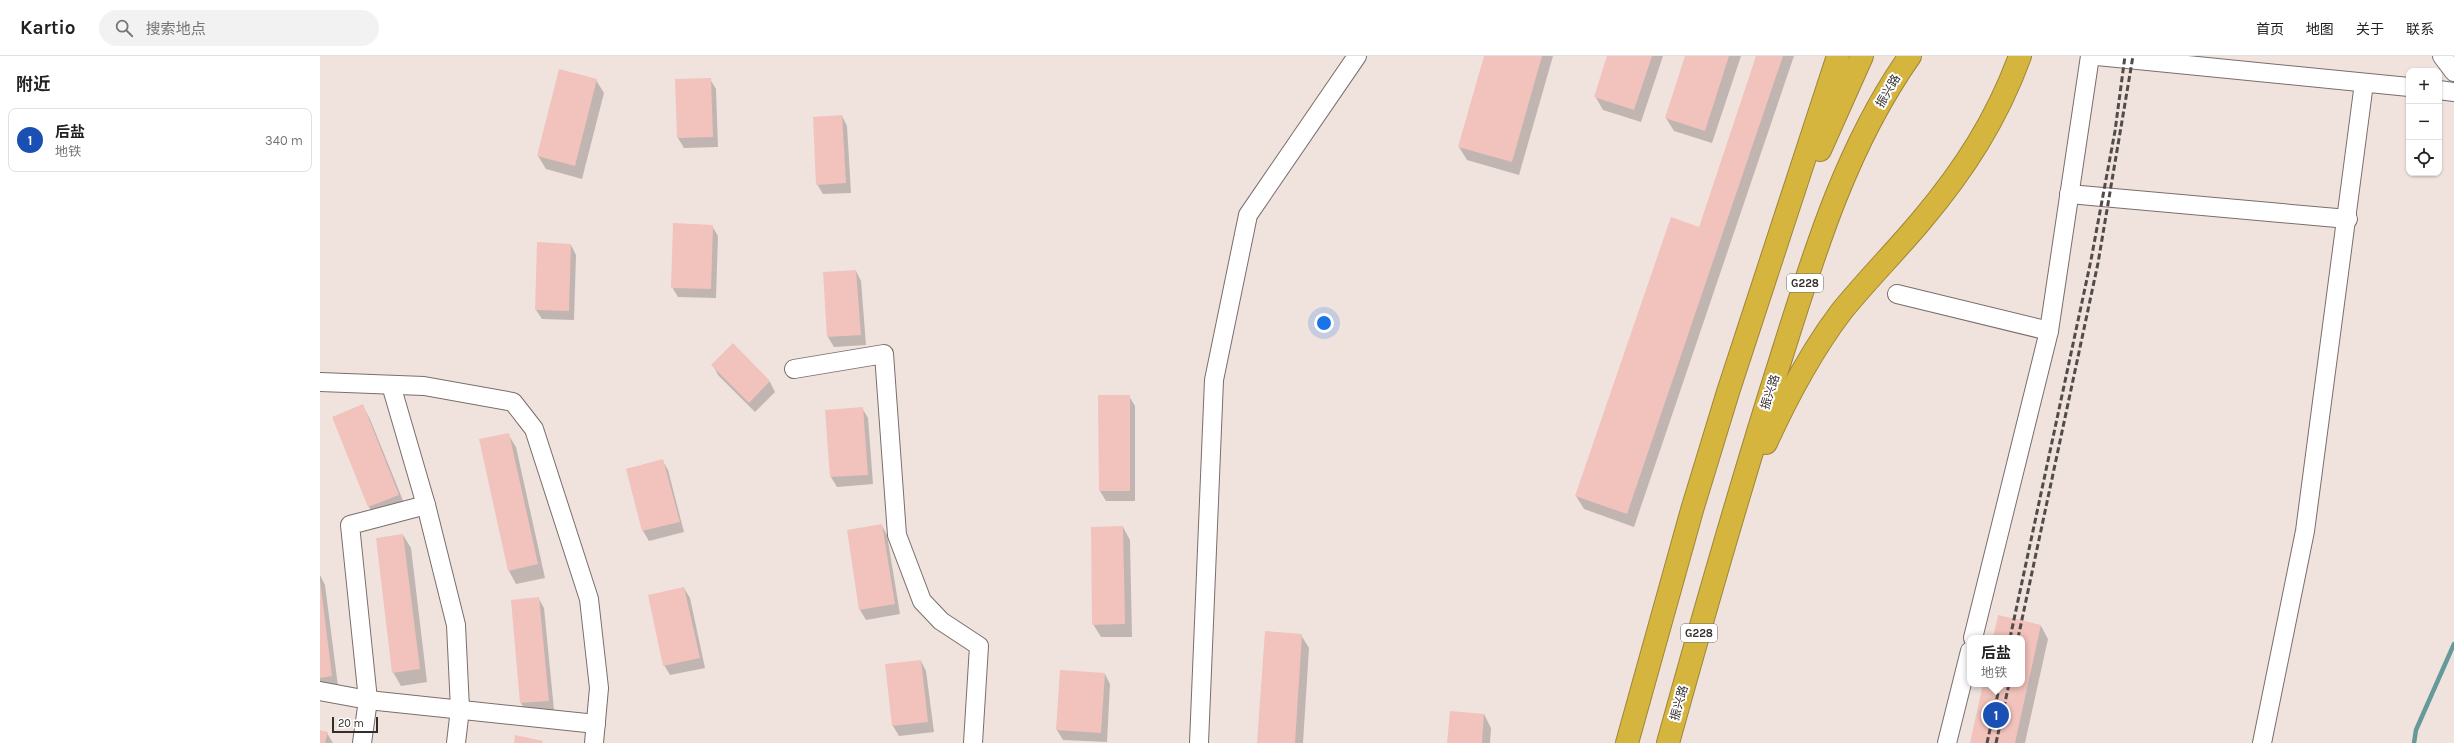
<!DOCTYPE html>
<html lang="zh">
<head>
<meta charset="utf-8">
<style>
  :root { --surface:#fff; --page:#f2f2f2; --text:#222; --muted:#767676; --line:#e0e0e0; --accent:#0b8043 }
  body { margin:0; font-family:Karla,"Noto Sans SC",sans-serif; background:var(--page); color:var(--text) }
  .controls { position:absolute; right:12px; top:12px; display:grid; overflow:hidden; border-radius:8px; box-shadow:0 1px 3px #0004 }
  .controls button { width:36px; height:36px; display:grid; place-items:center; padding:0; border:0; border-bottom:1px solid var(--line); background:var(--surface); color:var(--text); font:20px sans-serif }
  .scale { position:absolute; left:12px; bottom:10px; width:46px; box-sizing:border-box; padding-left:4px; border:2px solid #332e2c; border-top:0; font-size:11px; line-height:14px; white-space:nowrap; color:#332e2c; -webkit-text-stroke:3px #fff; paint-order:stroke }
  .you { position:absolute; left:1004px; top:267px; width:14px; height:14px; margin:-10px; border:3px solid #fff; border-radius:50%; background:#1a73e8; box-shadow:0 0 0 6px #1a73e833 }
  .badge { display:grid; place-items:center; width:26px; height:26px; border-radius:50%; background:var(--accent); color:#fff; font-size:13px; font-weight:700 }
  .pin { position:absolute; translate:-50% -50%; border:2px solid #fff; box-shadow:0 1px 4px #0006 }
  .popup { position:absolute; left:1647px; top:579px; width:58px; height:52px; box-sizing:border-box; display:grid; place-content:center; border-radius:8px; background:var(--surface); filter:drop-shadow(0 1px 3px #0005); font-size:13px; white-space:nowrap; color:var(--muted) }
  .popup b { font-size:15px; color:var(--text) }
  .popup::after { content:''; position:absolute; left:50%; top:100%; margin-left:-8px; border:8px solid transparent; border-top-color:var(--surface) }
  .list { margin:0; padding:0; list-style:none }
  h2 { display:flex; justify-content:space-between; align-items:center; height:52px; margin:0; padding:0 16px; font-size:17px }
  h2 small { font-size:13px; font-weight:400; color:var(--muted) }
  .list li { display:grid; grid-template-columns:26px 1fr auto; gap:12px; align-items:center; box-sizing:border-box; height:64px; margin:0 8px 8px; padding:0 8px; border:1px solid var(--line); border-radius:8px }
  .list b { display:block; font-size:15px; white-space:nowrap }
  .list p { margin:0; font-size:13px; white-space:nowrap; color:var(--muted) }
  .list em { font-size:13px; font-style:normal; color:var(--muted) }
  .icon { flex:none; width:22px; height:22px; fill:none; stroke:currentColor; stroke-width:2; stroke-linecap:round; stroke-linejoin:round }
  .map { position:relative; flex:none; width:2134px; height:687px; overflow:hidden }
  header { display:flex; align-items:center; gap:24px; box-sizing:border-box; height:56px; padding:0 20px; background:var(--surface); border-bottom:1px solid var(--line) }
  header strong { font-size:19px }
  nav { display:flex; gap:22px; margin-inline-start:auto; font-size:14px }
  .search { width:280px; height:36px; background:var(--page); display:flex; align-items:center; gap:10px; box-sizing:border-box; padding:0 14px; border-radius:22px; color:var(--muted); font-size:15px }
  main { display:flex }
  aside { flex:1; background:var(--surface) }
  .map>svg:first-child { display:block }
  .shadow { fill:#0003 }
  .lines { fill:none; stroke-linecap:round; stroke-linejoin:round }
  .stream { stroke:#669a9a; stroke-width:4.5 }
  .building { fill:#f2c2bc }
  .minor-casing { stroke:#7a6e6a; stroke-width:20 }
  .highway-casing { stroke:#9d8638; stroke-width:24 }
  .minor { stroke:#fff; stroke-width:18 }
  .highway { stroke:#d6b53e; stroke-width:22 }
  .rail { stroke:#524c49; stroke-width:3; stroke-dasharray:6 3; stroke-linecap:butt }
  .labels { text-anchor:middle; dominant-baseline:central; stroke-width:4; stroke-linejoin:round; paint-order:stroke }
  .shield { fill:#fff; stroke:#706d6b; stroke-width:1 }
  .shield-label { font-size:11px; font-weight:bold; fill:#332e2c }
  .street-label { font-size:12px; fill:#332e2c; stroke:#fff }
</style>
</head>
<body>
<header>
<strong>Kartio</strong>
<div class="search"><svg class="icon" aria-label="search" viewBox="0 0 24 24"><circle cx="10" cy="10" r="6"/><path d="M15 15l6 6"/></svg>搜索地点</div>
<nav><a>首页</a><a>地图</a><a>关于</a><a>联系</a></nav>
</header>
<main>
<aside>
<h2>附近<small></small></h2>
<ul class="list">
<li><span class="badge" style="background:#1a4fb4">1</span><div><b>后盐</b><p>地铁</p></div><em>340 m</em></li>
</ul>
</aside>
<div class="map">
<svg width="2134" height="687" viewBox="0 0 2134 687">
  <rect width="100%" height="100%" fill="#f0e3de"/>
  <!-- shadow -->
  <g class="shadow">
    <polygon points="1165,0 1233,0 1199,119 1147,104 1139,91"/>
    <polygon points="1288,0 1343,0 1321,66 1283,54 1275,40"/>
    <polygon points="1366,0 1421,0 1392,87 1354,75 1346,62"/>
    <polygon points="1437,0 1474,0 1314,471 1264,453 1256,440 1380,172"/>
    <polygon points="390,23 396,33 398,91 364,92 358,82 356,24"/>
    <polygon points="276,24 284,37 262,123 226,113 218,100"/>
    <polygon points="522,60 527,70 531,137 503,138 497,128"/>
    <polygon points="392,170 398,180 396,242 358,241 352,231"/>
    <polygon points="251,189 256,199 254,264 222,263 216,254"/>
    <polygon points="536,215 541,225 546,289 514,291 508,281 504,217"/>
    <polygon points="413,289 450,326 455,336 435,356 398,319 393,309"/>
    <polygon points="779,340 809,340 815,350 815,445 786,445 780,435"/>
    <polygon points="43,350 50,363 86,452 57,464 49,451 14,361"/>
    <polygon points="542,352 548,362 553,428 517,431 511,421 506,355"/>
    <polygon points="188,378 196,391 225,522 196,528 189,515"/>
    <polygon points="342,404 348,414 364,476 329,485 323,475 307,413"/>
    <polygon points="562,470 567,479 580,558 546,564 540,554"/>
    <polygon points="803,471 810,484 812,581 781,581 773,568"/>
    <polygon points="83,479 91,492 107,626 81,630 73,616"/>
    <polygon points="0,519 5,529 18,630 0,632"/>
    <polygon points="364,532 370,542 385,612 350,619 344,609"/>
    <polygon points="219,543 224,552 234,654 207,657 201,647 192,545"/>
    <polygon points="1721,570 1728,583 1705,687 1651,687 1664,628 1702,628 1702,582 1674,582"/>
    <polygon points="981,579 989,592 983,687 938,687"/>
    <polygon points="601,605 606,615 614,676 579,680 573,670 566,609"/>
    <polygon points="785,618 790,628 787,686 743,684 737,674"/>
    <polygon points="1164,658 1171,672 1170,687 1128,687"/>
    <polygon points="0,675 7,677 13,687 0,687"/>
  </g>
  <g class="lines">
    <!-- stream -->
    <polyline class="stream" points="2094,687 2096,674 2134,588"/>
  </g>
  <!-- building -->
  <g class="building">
    <polygon points="1164,0 1222,0 1192,106 1138,91"/>
    <polygon points="1287,0 1332,0 1314,54 1274,41"/>
    <polygon points="1365,0 1409,0 1385,75 1345,62"/>
    <polygon points="1436,0 1463,0 1307,458 1255,440 1351,161 1379,171"/>
    <polygon points="239,13 277,23 255,110 217,100"/>
    <polygon points="391,22 393,81 357,82 355,23"/>
    <polygon points="522,59 526,127 496,129 493,61"/>
    <polygon points="353,167 393,169 391,233 351,232"/>
    <polygon points="217,186 251,188 249,255 215,254"/>
    <polygon points="536,214 541,279 507,281 503,216"/>
    <polygon points="413,287 450,325 429,347 391,309"/>
    <polygon points="778,339 810,339 810,435 779,435"/>
    <polygon points="43,348 79,439 48,451 12,361"/>
    <polygon points="543,351 548,419 510,421 505,354"/>
    <polygon points="189,377 218,508 188,515 159,383"/>
    <polygon points="343,403 360,466 322,475 306,413"/>
    <polygon points="562,468 575,548 539,554 527,474"/>
    <polygon points="803,470 805,568 772,569 771,471"/>
    <polygon points="83,478 100,613 72,617 56,482"/>
    <polygon points="0,524 12,620 0,622"/>
    <polygon points="364,531 380,602 343,610 328,539"/>
    <polygon points="219,541 229,645 200,647 191,544"/>
    <polygon points="1678,559 1721,569 1695,687 1650,687 1663,628 1702,628 1702,582 1673,582"/>
    <polygon points="945,575 982,578 975,687 937,687"/>
    <polygon points="601,604 608,666 572,670 565,608"/>
    <polygon points="740,614 785,617 781,677 736,674"/>
    <polygon points="1130,655 1164,658 1162,687 1127,687"/>
    <polygon points="0,674 8,676 5,687 0,687"/>
    <polygon points="195,679 223,685 222,687 194,687"/>
  </g>
  <g class="lines">
    <defs>
      <g id="minor">
        <polyline points="1777,0 2089,31"/>
        <polyline points="2122,0 2134,16"/>
        <polyline points="2119,34 2134,36"/>
        <polyline points="1749,138 2028,163"/>
        <polyline points="1577,238 1729,275"/>
        <polyline points="474,313 564,298 577,479 602,545 621,565 659,590 653,687"/>
        <polyline points="0,326 104,330 193,346 214,373 269,543 279,632 274,687"/>
        <polyline points="71,329 106,449 136,569 140,653 136,687"/>
        <polyline points="1653,582 1729,275 1770,0"/>
        <polyline points="0,635 48,644 276,668"/>
        <polyline points="42,687 48,644 30,469 106,449"/>
        <polyline points="879,687 894,324 928,159 1037,0"/>
        <polyline points="1627,687 1650,595"/>
        <polyline points="1942,687 1985,475 2044,27"/>
      </g>
      <g id="highway">
        <polyline points="1500,94 1542,0"/>
        <path d="M 1446,387 C 1467,341 1490,297 1521,256 C 1546,225 1575,196 1601,165 C 1644,114 1677,63 1700,0"/>
        <polyline points="1307,687 1372,454 1408,336 1518,0"/>
        <path d="M 1348,687 C 1384,557 1421,428 1462,299 C 1494,197 1527,89 1590,0"/>
      </g>
    </defs>
    <!-- minor casing -->
    <use href="#minor" class="minor-casing"/>
    <!-- highway casing -->
    <use href="#highway" class="highway-casing"/>
    <!-- minor -->
    <use href="#minor" class="minor"/>
    <!-- highway -->
    <use href="#highway" class="highway"/>
    <!-- rail -->
    <g class="rail">
      <polyline points="1690,582 1771,204 1795,75 1805,0"/>
      <polyline points="1698,582 1778,207 1813,0"/>
      <polyline points="1667,687 1680,628"/>
      <polyline points="1676,687 1689,628"/>
    </g>
  </g>
  <g class="labels">
    <!-- shield labels -->
    <g class="shield">
      <rect x="1467" y="218" width="36" height="18" rx="3"/>
      <rect x="1361" y="568" width="36" height="18" rx="3"/>
    </g>
    <g class="shield-label">
      <text x="1485" y="227">G228</text>
      <text x="1379" y="577">G228</text>
    </g>
    <!-- street labels -->
    <g class="street-label">
      <text transform="translate(1568 35) rotate(-60)">振兴路</text>
      <text transform="translate(1450 336) rotate(-72)">振兴路</text>
      <text transform="translate(1359 647) rotate(-74)">振兴路</text>
    </g>
  </g>
</svg>
<div class="controls">
<button>+</button>
<button>−</button>
<button><svg class="icon" aria-label="locate" viewBox="0 0 24 24"><circle cx="12" cy="12" r="6"/><path d="M12 2v4M12 18v4M2 12h4M18 12h4"/></svg></button>
</div>
<div class="scale">20 m</div>
<div class="you"></div>
<div class="pin badge" style="left:1676px;top:659px;background:#1a4fb4">1</div>
<div class="popup"><b>后盐</b>地铁</div>
</div>
</main>
</body>
</html>
